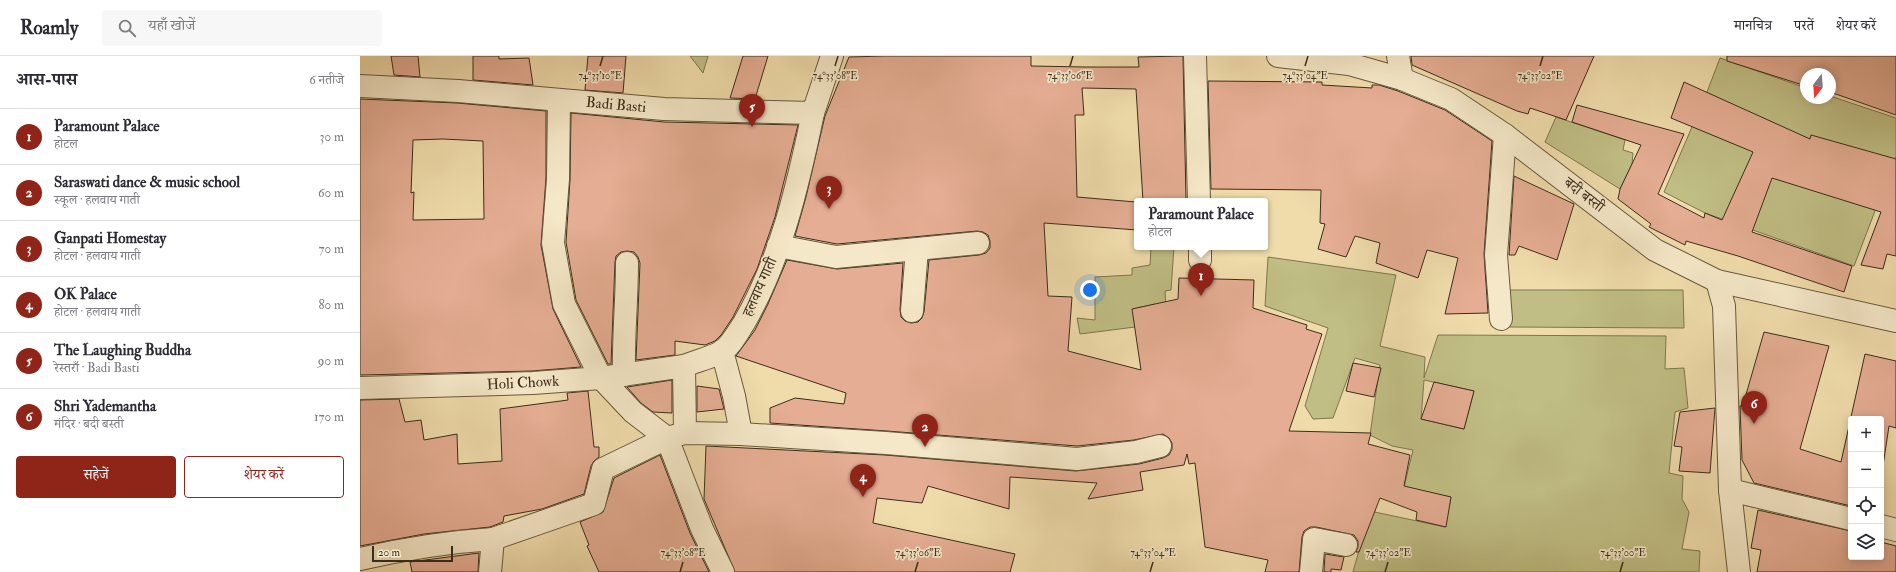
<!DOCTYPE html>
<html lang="hi">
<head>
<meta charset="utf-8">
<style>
  :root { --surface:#fff; --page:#f7f7f7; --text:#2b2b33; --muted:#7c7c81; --line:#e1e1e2; --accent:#8f2418 }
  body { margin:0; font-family:"IM FELL Double Pica","Noto Serif Devanagari",serif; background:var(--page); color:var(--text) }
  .controls { position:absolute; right:12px; bottom:12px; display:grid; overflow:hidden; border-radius:4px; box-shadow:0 2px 10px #0003 }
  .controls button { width:36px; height:36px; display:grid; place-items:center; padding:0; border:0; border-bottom:1px solid var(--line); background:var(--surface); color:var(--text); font:20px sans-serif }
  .compass { position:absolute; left:1440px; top:12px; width:36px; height:36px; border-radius:50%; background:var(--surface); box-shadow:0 2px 10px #0003; rotate:197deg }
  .scale { position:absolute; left:12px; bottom:10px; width:81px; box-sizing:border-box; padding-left:4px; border:2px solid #3b2d1a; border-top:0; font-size:11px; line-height:14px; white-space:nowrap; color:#3b2d1a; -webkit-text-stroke:3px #f5e8c8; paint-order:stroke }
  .you { position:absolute; left:730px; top:234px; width:14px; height:14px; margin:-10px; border:3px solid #fff; border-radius:50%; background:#1a73e8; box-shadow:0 0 0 6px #1a73e833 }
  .badge { display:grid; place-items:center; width:26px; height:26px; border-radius:50%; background:var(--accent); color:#fff; font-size:13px; font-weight:700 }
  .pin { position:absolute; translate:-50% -33px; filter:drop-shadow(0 1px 2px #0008) }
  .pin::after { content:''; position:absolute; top:21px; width:14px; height:12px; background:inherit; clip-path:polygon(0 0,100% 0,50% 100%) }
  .popup { position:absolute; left:774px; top:142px; width:134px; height:52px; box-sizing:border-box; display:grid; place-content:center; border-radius:4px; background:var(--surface); filter:drop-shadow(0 1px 3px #0005); font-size:13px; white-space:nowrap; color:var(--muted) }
  .popup b { font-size:15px; color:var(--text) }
  .popup::after { content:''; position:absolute; left:50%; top:100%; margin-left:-8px; border:8px solid transparent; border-top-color:var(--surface) }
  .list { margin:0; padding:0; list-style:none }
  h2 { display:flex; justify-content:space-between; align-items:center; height:52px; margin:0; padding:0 16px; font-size:17px }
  h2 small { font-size:13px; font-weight:400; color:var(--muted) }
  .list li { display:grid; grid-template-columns:26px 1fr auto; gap:12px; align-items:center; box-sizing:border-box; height:56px; padding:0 16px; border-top:1px solid var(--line) }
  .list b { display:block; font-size:15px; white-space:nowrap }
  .list p { margin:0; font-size:13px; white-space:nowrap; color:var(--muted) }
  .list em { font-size:13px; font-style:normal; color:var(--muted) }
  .actions { display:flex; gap:8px; padding:12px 16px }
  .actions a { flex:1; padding:9px 0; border:1px solid var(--accent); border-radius:4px; text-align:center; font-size:14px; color:var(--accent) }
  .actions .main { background:var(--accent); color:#fff }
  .icon { flex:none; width:22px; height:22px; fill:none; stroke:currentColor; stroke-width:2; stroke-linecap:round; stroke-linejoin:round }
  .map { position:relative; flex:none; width:1536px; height:516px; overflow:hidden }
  header { display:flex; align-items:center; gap:24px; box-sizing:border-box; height:56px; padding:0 20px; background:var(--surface); border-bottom:1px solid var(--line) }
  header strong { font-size:19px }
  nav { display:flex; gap:22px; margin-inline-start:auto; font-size:14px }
  .search { width:280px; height:36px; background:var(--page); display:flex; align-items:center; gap:10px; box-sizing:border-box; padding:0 14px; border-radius:4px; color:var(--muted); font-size:15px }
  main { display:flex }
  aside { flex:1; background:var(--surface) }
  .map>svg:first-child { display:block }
  .green { fill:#c0be84; stroke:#7e764f; fill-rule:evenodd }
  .building { fill:#e5ad93; stroke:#3b2d1a; fill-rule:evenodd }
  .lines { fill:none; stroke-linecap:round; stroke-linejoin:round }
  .minor-casing { stroke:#68593e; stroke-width:24 }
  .minor { stroke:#f5e8c8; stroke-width:22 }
  .ticks { fill:none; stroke:#3b2d1a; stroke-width:1.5 }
  .labels { text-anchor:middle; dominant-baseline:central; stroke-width:3.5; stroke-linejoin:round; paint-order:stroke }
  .street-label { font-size:15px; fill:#3b2d1a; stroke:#f5e8c8 }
  .ticks-label { font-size:10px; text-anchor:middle; fill:#3b2d1a; stroke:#f5e8c8; stroke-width:3.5; stroke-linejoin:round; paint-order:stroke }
</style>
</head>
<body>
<header>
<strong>Roamly</strong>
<div class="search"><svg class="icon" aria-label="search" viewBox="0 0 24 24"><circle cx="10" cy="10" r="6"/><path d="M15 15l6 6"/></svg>यहाँ खोजें</div>
<nav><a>मानचित्र</a><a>परतें</a><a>शेयर करें</a></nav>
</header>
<main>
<aside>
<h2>आस-पास<small>6 नतीजे</small></h2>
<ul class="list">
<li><span class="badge">1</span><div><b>Paramount Palace</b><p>होटल</p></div><em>30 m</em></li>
<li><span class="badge">2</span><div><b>Saraswati dance &amp; music school</b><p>स्कूल · हलवाय गाती</p></div><em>60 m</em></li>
<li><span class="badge">3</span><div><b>Ganpati Homestay</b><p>होटल · हलवाय गाती</p></div><em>70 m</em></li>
<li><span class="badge">4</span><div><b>OK Palace</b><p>होटल · हलवाय गाती</p></div><em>80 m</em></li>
<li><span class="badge">5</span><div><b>The Laughing Buddha</b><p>रेस्तराँ · Badi Basti</p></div><em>90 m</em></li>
<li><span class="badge">6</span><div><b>Shri Yademantha</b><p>मंदिर · बदी बस्ती</p></div><em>170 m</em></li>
</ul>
<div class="actions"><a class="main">सहेजें</a><a>शेयर करें</a></div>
</aside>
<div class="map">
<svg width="1536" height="516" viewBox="0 0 1536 516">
  <rect width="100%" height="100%" fill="#f0dcab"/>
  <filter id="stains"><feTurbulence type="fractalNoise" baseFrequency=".005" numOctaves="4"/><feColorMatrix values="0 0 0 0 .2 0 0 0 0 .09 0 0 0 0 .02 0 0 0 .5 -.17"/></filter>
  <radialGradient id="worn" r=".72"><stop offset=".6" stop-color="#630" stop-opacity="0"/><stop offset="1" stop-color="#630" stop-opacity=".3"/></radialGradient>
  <!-- green -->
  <g class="green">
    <polygon points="330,0 348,0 343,17"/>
    <polygon points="1360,2 1446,32 1446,42 1470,42 1470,40 1536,62 1536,100 1494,210 1345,157 1304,136 1347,36"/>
    <polygon points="1196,61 1265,84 1263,94 1273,97 1272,108 1260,133 1185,86"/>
    <polygon points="791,191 814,191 811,234 805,235 806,252 795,248 773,253 775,271 720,278 717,262 735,264 735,221 772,219 772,212 790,209"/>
    <path d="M 908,201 L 1036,219 L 1020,290 L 1065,301 L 1064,322 L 1078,279 L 1306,280 L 1305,313 L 1324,312 L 1328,352 L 1315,356 L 1309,417 L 1323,420 L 1322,443 L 1329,456 L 1322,493 L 1340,495 L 1339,516 L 993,516 L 1010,455 L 1085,471 L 1091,441 L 1044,431 L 1053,394 L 1032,390 L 1010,379 L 1020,309 L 995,302 L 973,362 L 953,363 L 945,350 L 968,272 L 905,250 ZM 1064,324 L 1114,335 L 1104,373 L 1061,363 Z"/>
    <polygon points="1140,234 1323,234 1324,272 1146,271"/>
  </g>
  <!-- building -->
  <g class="building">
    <polygon points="31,0 58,0 60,21 34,19"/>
    <polygon points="113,0 139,0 139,3 169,2 173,29 113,24"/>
    <polygon points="228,0 266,0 263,37 225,34"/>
    <polygon points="383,0 408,0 395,43 370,42"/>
    <polygon points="524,0 671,0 671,10 726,11 779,11 778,1 823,0 826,145 783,145 776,33 722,32 724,59 715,59 717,141 776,146 777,174 684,167 688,240 712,241 708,295 781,314 772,253 818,243 819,222 894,224 893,252 947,269 946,273 962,278 929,375 1011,377 1008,388 1050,399 1044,430 1091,441 1086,471 1056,464 1057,456 1020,442 999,496 996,496 998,491 998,485 994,479 956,471 950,471 944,475 942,481 939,516 905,516 908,504 845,491 835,407 829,408 827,398 824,409 780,416 783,434 728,443 737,427 650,421 649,453 568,430 562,447 517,442 513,467 655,498 650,516 375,516 344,443 346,390 525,399 716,415 779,408 803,402 809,399 812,393 812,387 809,382 803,378 774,384 717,390 527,375 410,367 410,352 435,342 484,348 486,337 376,300 395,274 408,248 427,204 477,213 543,207 540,254 541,261 545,265 551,267 558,266 562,262 564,256 569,204 619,199 626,197 630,192 630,185 628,179 623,176 617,175 477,188 435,180 446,141 465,60 489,1"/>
    <polygon points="1051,0 1234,0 1206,64 1170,52 1168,58 1157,55 1052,9"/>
    <polygon points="1367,0 1536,0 1536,59 1470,36 1470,18 1446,18 1446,30 1367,5"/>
    <polygon points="848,25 962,26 962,29 1012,32 1012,29 1019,29 1038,35 1085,54 1132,85 1124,198 1128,257 1085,258 1098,202 1067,194 1058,222 1016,207 1020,187 995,180 986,201 958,193 965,168 960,167 961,134 851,133"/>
    <polygon points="1324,26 1450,83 1451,79 1536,103 1536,200 1527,198 1523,213 1501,209 1521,156 1412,122 1392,176 1492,210 1484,236 1378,200 1326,185 1325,189 1289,171 1291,168 1258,143 1260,133 1281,89 1212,66 1217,49 1324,78 1298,138 1344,162 1345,157 1362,164 1393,96 1311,62"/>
    <path d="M 0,43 L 97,47 L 186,55 L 186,122 L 181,189 L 193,253 L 221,311 L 172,315 L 0,319 ZM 83,83 L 123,85 L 124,163 L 53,164 L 54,136 L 51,137 L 53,84 Z"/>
    <polygon points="211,57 304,66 438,69 415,161 397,213 373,261 361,279 355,285 345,289 315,285 315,299 276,304 280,207 278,201 274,196 267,195 261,196 256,200 255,206 251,308 248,308 216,244 206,186 210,124"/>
    <polygon points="1154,120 1214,148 1197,204 1159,190 1155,199 1149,199"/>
    <polygon points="1404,276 1469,290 1440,393 1481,406 1505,298 1536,305 1536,372 1529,370 1521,423 1521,363 1491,363 1491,450 1394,427 1382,404 1380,350 1383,349"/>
    <polygon points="993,307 1021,312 1014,341 986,335"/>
    <polygon points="312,324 312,357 293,356 281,347 267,331"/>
    <polygon points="1074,326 1114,335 1104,373 1061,363"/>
    <polygon points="337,330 359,333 364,353 337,356"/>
    <polygon points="228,335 234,391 239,391 239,401 234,405 231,410 224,438 182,453 144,460 143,466 130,471 64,478 0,490 0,344 39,343 45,366 61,364 64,384 97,378 98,408 142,405 140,353 208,344 207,337"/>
    <polygon points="1355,352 1350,417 1319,415 1322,391 1314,390 1320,356"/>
    <polygon points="300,399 330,477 349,516 239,516 227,490 229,489 220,466 243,456 254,422"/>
    <polygon points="1398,454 1491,475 1491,501 1521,501 1521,486 1536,490 1536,516 1397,516 1401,494 1391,492"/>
    <polygon points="119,497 118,516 52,516 50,506"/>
    <polygon points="965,498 984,501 981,514 971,513 971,516 964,516"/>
  </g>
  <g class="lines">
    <defs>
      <g id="minor">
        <polyline points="835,0 839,145"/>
        <polyline points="918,0 989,8 1042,23 1091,43 1145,79 1295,194 1357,225 1536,265"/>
        <polyline points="1038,0 1042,23"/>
        <polyline points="0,30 98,35 304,53 453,57 472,0"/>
        <polyline points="199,44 198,123 193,187 204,248 241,322 273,356 307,382 342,473 363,516"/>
        <polyline points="418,190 476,201 618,187"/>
        <polyline points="840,191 840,204"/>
        <polyline points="1357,225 1364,250 1370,434 1379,516"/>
        <polyline points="552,255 557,193"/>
        <polyline points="1141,263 1136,199 1145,79"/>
        <polyline points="362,295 374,340 381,378"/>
        <path d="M 264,319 C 263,281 267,245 267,207"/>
        <polyline points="0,332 173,327 241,322 324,310"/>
        <path d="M 325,377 L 324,310 C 336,305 350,302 361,296 C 371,290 378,276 384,267 C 421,203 438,129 453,57"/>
        <polyline points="1370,434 1491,463"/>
        <polyline points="1521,470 1536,474"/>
        <path d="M 0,503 C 44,493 87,486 133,483"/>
        <polyline points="130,516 133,483 234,448 243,413 307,382 325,377 381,378 526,387 717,403 776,396 800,390"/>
        <polyline points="951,516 954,483 986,489"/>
      </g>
    </defs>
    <!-- minor casing -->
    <use href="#minor" class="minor-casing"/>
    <!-- minor -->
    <use href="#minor" class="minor"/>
  </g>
  <!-- ticks -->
  <path class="ticks" d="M 240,10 L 243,0M 475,10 L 478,0M 710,10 L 713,0M 945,10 L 948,0M 1180,10 L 1183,0M 320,516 L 323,506M 555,516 L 558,506M 790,516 L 793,506M 1025,516 L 1028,506M 1260,516 L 1263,506"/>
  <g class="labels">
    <!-- street labels -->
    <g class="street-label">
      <text transform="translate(256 49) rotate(5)">Badi Basti</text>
      <text transform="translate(1224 139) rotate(38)">बदी बस्ती</text>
      <text transform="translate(400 231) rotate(-66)">हलवाय गाती</text>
      <text transform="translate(163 327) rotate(-3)">Holi Chowk</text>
    </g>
  </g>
  <g class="ticks-label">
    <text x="240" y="23">74°33'10"E</text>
    <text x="475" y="23">74°33'08"E</text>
    <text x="710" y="23">74°33'06"E</text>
    <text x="945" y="23">74°33'04"E</text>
    <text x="1180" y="23">74°33'02"E</text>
    <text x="323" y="500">74°33'08"E</text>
    <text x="558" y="500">74°33'06"E</text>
    <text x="793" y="500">74°33'04"E</text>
    <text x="1028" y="500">74°33'02"E</text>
    <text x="1263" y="500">74°33'00"E</text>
  </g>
  <rect width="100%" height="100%" filter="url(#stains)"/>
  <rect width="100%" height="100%" fill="url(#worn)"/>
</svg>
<div class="controls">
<button>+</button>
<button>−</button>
<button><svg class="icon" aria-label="locate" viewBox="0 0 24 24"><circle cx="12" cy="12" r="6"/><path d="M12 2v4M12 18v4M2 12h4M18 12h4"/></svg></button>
<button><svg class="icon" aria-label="layers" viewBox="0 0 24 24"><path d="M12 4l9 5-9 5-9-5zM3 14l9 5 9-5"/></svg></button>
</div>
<svg class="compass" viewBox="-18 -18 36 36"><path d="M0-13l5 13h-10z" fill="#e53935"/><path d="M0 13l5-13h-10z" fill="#7c7c81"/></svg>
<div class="scale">20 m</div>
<div class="you"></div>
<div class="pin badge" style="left:841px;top:240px">1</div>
<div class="popup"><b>Paramount Palace</b>होटल</div>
<div class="pin badge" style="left:565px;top:391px">2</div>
<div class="pin badge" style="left:469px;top:153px">3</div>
<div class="pin badge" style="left:503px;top:441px">4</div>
<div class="pin badge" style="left:392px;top:71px">5</div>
<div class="pin badge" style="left:1394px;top:368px">6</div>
</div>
</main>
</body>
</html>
